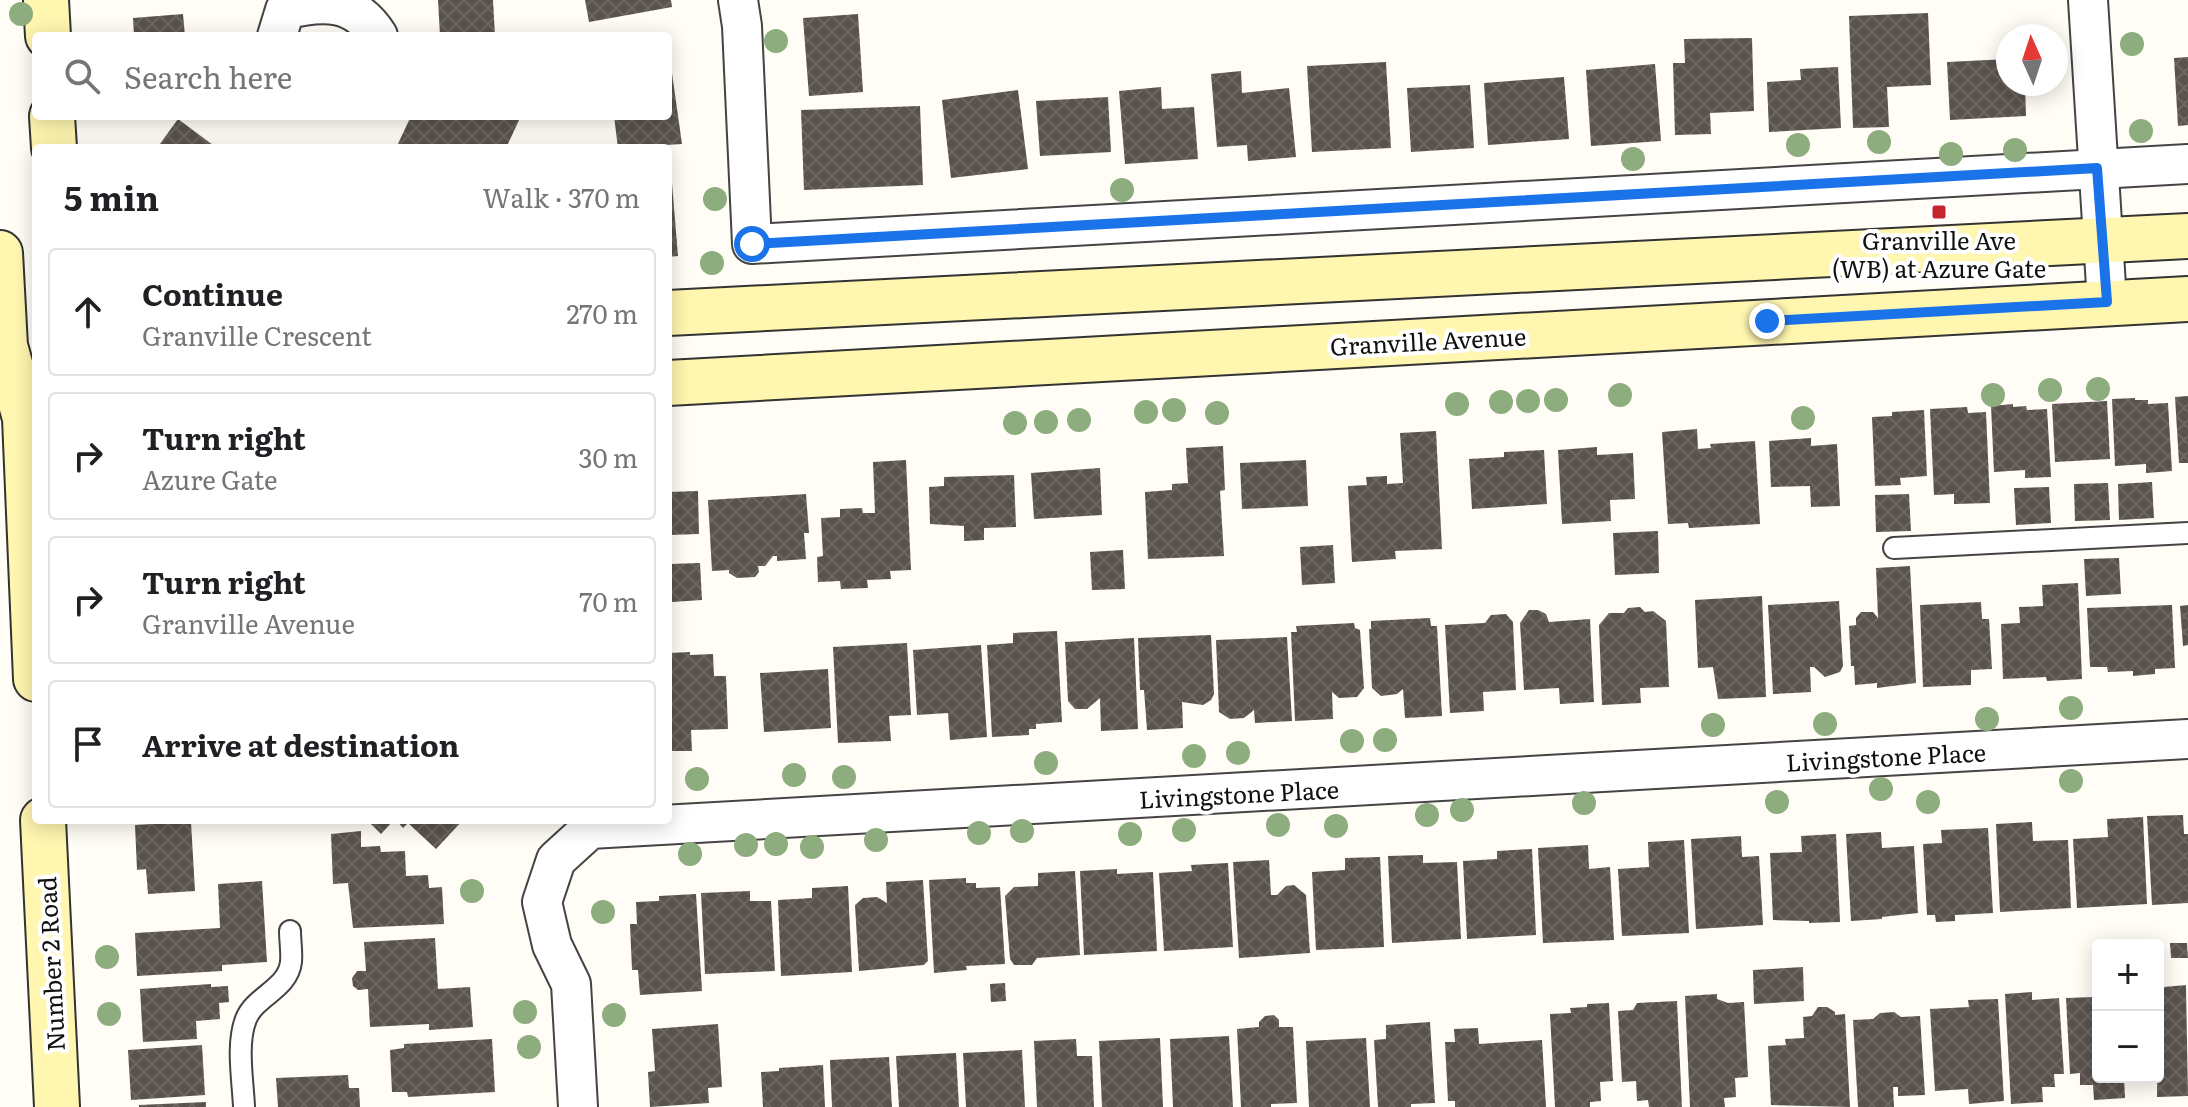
<!DOCTYPE html>
<html lang="en">
<head>
<meta charset="utf-8">
<style>
  :root { --surface:#fff; --page:#f2f2f2; --text:#202124; --muted:#757577; --line:#e0e0e0 }
  body { margin:0; font-family:Literata,serif; background:var(--page); color:var(--text) }
  .controls { position:absolute; right:24px; bottom:24px; display:grid; overflow:hidden; border-radius:8px; box-shadow:0 4px 20px #0003 }
  .controls button { width:72px; height:72px; display:grid; place-items:center; padding:0; border:0; border-bottom:2px solid var(--line); background:var(--surface); color:var(--text); font:40px sans-serif }
  .compass { position:absolute; left:1996px; top:24px; width:72px; height:72px; border-radius:50%; background:var(--surface); box-shadow:0 4px 20px #0003; rotate:357deg }
  .stop { position:absolute; width:24px; height:24px; margin:-18px; border:6px solid #1a73e8; border-radius:50%; background:#fff }
  .stop.end { background:#1a73e8; border-color:#fff; box-shadow:0 2px 8px #0008 }
  .list { margin:0; padding:0; list-style:none }
  h2 { display:flex; justify-content:space-between; align-items:center; height:104px; margin:0; padding:0 32px; font-size:34px }
  h2 small { font-size:26px; font-weight:400; color:var(--muted) }
  .list li { display:grid; grid-template-columns:52px 1fr auto; gap:24px; align-items:center; box-sizing:border-box; height:128px; margin:0 16px 16px; padding:0 16px; border:2px solid var(--line); border-radius:8px }
  .list b { display:block; font-size:30px; white-space:nowrap }
  .list p { margin:0; font-size:26px; white-space:nowrap; color:var(--muted) }
  .list em { font-size:26px; font-style:normal; color:var(--muted) }
  .icon { flex:none; width:44px; height:44px; fill:none; stroke:currentColor; stroke-width:2; stroke-linecap:round; stroke-linejoin:round }
  .map { position:relative; flex:none; width:2188px; height:1107px; overflow:hidden }
  .search { position:absolute; background:var(--surface); box-shadow:0 4px 20px #0003; left:32px; top:32px; width:640px; height:88px; display:flex; align-items:center; gap:20px; box-sizing:border-box; padding:0 28px; border-radius:8px; color:var(--muted); font-size:30px }
  .panel { position:absolute; background:var(--surface); box-shadow:0 4px 20px #0003; left:32px; top:144px; width:640px; height:680px; border-radius:8px }
  .map>svg:first-child { display:block }
  .building { fill:url(#building-cross-hatch) }
  .lines { fill:none; stroke-linecap:round; stroke-linejoin:round }
  .service-casing { stroke:#444; stroke-width:24 }
  .minor-casing { stroke:#444; stroke-width:42 }
  .secondary-casing { stroke:#333; stroke-width:48 }
  .service { stroke:#fff; stroke-width:20 }
  .minor { stroke:#fff; stroke-width:38 }
  .secondary { stroke:#fff6b0; stroke-width:44 }
  .tree { fill:#8dad7f }
  .route { stroke:#1a73e8; stroke-width:10 }
  .poi-dot { fill:#c4262e; stroke:#fff; stroke-width:3 }
  .labels { text-anchor:middle; dominant-baseline:central; stroke-width:8; stroke-linejoin:round; paint-order:stroke }
  .poi-label { font-size:24px; fill:#111; stroke:#fff }
  .street-label { font-size:24px; fill:#111; stroke:#fff }
</style>
</head>
<body>
<div class="map">
<svg width="2188" height="1107" viewBox="0 0 2188 1107">
  <defs>
    <pattern id="building-cross-hatch" width="8" height="8" patternUnits="userSpaceOnUse" patternTransform="scale(2)"><rect width="8" height="8" fill="#5a524d"/><path d="M0 0l8 8M0 8l8-8" fill="none" stroke="#6d6662"/></pattern>
  </defs>
  <rect width="100%" height="100%" fill="#fffdf5"/>
  <!-- building -->
  <g class="building">
    <polygon points="438,0 493,0 495,36 440,36"/>
    <polygon points="585,0 671,0 672,7 589,22"/>
    <polygon points="1928,13 1931,85 1887,87 1889,127 1853,128 1849,16"/>
    <polygon points="183,14 185,36 134,36 133,18"/>
    <polygon points="858,14 863,92 809,96 803,18"/>
    <polygon points="1752,38 1754,111 1710,113 1711,134 1675,135 1673,63 1685,63 1684,39"/>
    <polygon points="668,45 682,144 618,148 614,116 668,116"/>
    <polygon points="2188,57 2188,125 2178,126 2174,58"/>
    <polygon points="2008,59 2008,84 2025,84 2026,116 1950,120 1947,62"/>
    <polygon points="1386,62 1391,148 1312,152 1307,66"/>
    <polygon points="1655,64 1661,141 1591,146 1586,70"/>
    <polygon points="1838,67 1841,128 1769,132 1767,82 1801,80 1800,69"/>
    <polygon points="1241,71 1242,93 1289,88 1296,157 1248,161 1247,145 1217,147 1211,74"/>
    <polygon points="1564,77 1569,139 1488,145 1484,83"/>
    <polygon points="1470,85 1474,148 1411,152 1407,88"/>
    <polygon points="1161,87 1162,109 1194,107 1198,159 1125,164 1119,91"/>
    <polygon points="1018,90 1028,169 951,178 942,100"/>
    <polygon points="1108,97 1111,152 1040,156 1036,101"/>
    <polygon points="920,106 923,185 804,190 801,110"/>
    <polygon points="411,116 521,116 506,148 396,148"/>
    <polygon points="178,119 217,148 157,148"/>
    <polygon points="668,171 671,171 678,256 668,257"/>
    <polygon points="2188,396 2188,463 2179,463 2175,397"/>
    <polygon points="2135,398 2135,400 2148,400 2148,404 2168,403 2172,471 2146,473 2146,464 2115,466 2112,399"/>
    <polygon points="2107,401 2110,459 2055,462 2052,404"/>
    <polygon points="2013,404 2013,407 2026,406 2027,410 2047,409 2051,477 2025,478 2025,470 1994,472 1991,406"/>
    <polygon points="1967,407 1968,413 1986,412 1990,503 1954,504 1954,494 1934,495 1930,409"/>
    <polygon points="1924,410 1927,476 1900,478 1901,485 1875,486 1872,417 1892,416 1892,412"/>
    <polygon points="1697,429 1698,449 1711,448 1710,444 1755,441 1760,524 1689,528 1688,523 1668,524 1662,432"/>
    <polygon points="1436,431 1442,549 1395,551 1396,559 1352,562 1348,486 1367,485 1366,477 1387,476 1387,484 1403,483 1400,433"/>
    <polygon points="1811,438 1811,446 1837,444 1840,506 1811,507 1810,486 1771,487 1769,441"/>
    <polygon points="1223,446 1225,490 1220,491 1224,556 1148,559 1145,492 1172,490 1172,484 1188,483 1186,448"/>
    <polygon points="1597,447 1597,455 1633,453 1635,499 1610,500 1611,521 1562,524 1558,450"/>
    <polygon points="1544,450 1547,504 1472,509 1469,459 1504,457 1504,452"/>
    <polygon points="906,460 911,570 890,571 891,579 867,580 868,588 841,589 840,581 818,582 817,557 823,556 821,518 840,517 840,509 862,508 863,513 875,513 873,462"/>
    <polygon points="1306,460 1308,506 1242,509 1240,463"/>
    <polygon points="1100,468 1102,515 1034,519 1031,473"/>
    <polygon points="1014,475 1016,527 984,528 984,540 964,541 964,526 930,524 929,487 944,486 944,477"/>
    <polygon points="2152,482 2154,518 2119,520 2118,484"/>
    <polygon points="2108,483 2110,520 2075,521 2074,484"/>
    <polygon points="2049,487 2051,523 2016,525 2014,488"/>
    <polygon points="698,491 699,534 668,535 668,492"/>
    <polygon points="806,494 809,533 804,533 806,559 777,561 777,556 773,556 765,566 758,566 759,572 755,577 737,578 729,573 729,570 712,571 708,500"/>
    <polygon points="1909,494 1911,531 1876,532 1875,495"/>
    <polygon points="1658,531 1659,573 1615,575 1613,533"/>
    <polygon points="1333,545 1335,583 1302,585 1300,547"/>
    <polygon points="1123,550 1125,589 1092,590 1090,552"/>
    <polygon points="2119,558 2121,594 2086,596 2084,559"/>
    <polygon points="700,563 702,600 672,602 670,564"/>
    <polygon points="1910,566 1916,683 1877,688 1877,683 1855,685 1854,666 1851,666 1849,626 1856,625 1856,618 1861,612 1873,612 1878,618 1876,568"/>
    <polygon points="2078,583 2082,679 2047,681 2046,677 2003,679 2001,624 2020,623 2019,607 2043,606 2042,585"/>
    <polygon points="1762,596 1766,697 1718,699 1713,667 1698,668 1695,600"/>
    <polygon points="1839,601 1843,666 1840,672 1825,677 1814,667 1810,667 1811,692 1773,694 1768,605"/>
    <polygon points="1981,602 1982,619 1989,619 1992,669 1971,670 1971,685 1923,687 1920,605"/>
    <polygon points="2172,605 2175,668 2155,669 2155,674 2133,676 2133,671 2108,672 2107,667 2090,667 2087,608"/>
    <polygon points="2188,605 2188,645 2183,646 2180,606"/>
    <polygon points="1640,607 1645,612 1653,611 1666,621 1669,687 1640,688 1641,703 1602,705 1599,625 1609,613 1624,613 1628,608"/>
    <polygon points="1529,610 1538,610 1546,614 1549,622 1590,619 1594,702 1560,704 1559,688 1524,690 1520,623"/>
    <polygon points="1506,614 1513,622 1516,690 1483,692 1484,711 1450,713 1445,625 1485,623 1491,615"/>
    <polygon points="1430,618 1431,626 1437,626 1442,716 1405,718 1403,689 1397,694 1381,696 1372,688 1369,629 1371,629 1371,621"/>
    <polygon points="1354,623 1355,628 1360,630 1364,688 1357,697 1339,698 1332,692 1333,719 1295,721 1291,632 1297,632 1296,626"/>
    <polygon points="1057,631 1062,722 1036,724 1036,729 1029,729 1029,735 992,737 987,645 1013,643 1013,633"/>
    <polygon points="1211,635 1214,694 1211,700 1203,705 1182,702 1183,728 1147,730 1144,690 1140,690 1138,638"/>
    <polygon points="1287,637 1292,721 1255,723 1254,710 1244,718 1230,719 1219,712 1216,640"/>
    <polygon points="1134,638 1138,729 1101,731 1100,698 1087,709 1075,709 1068,701 1065,642"/>
    <polygon points="907,643 911,715 889,716 891,741 838,743 833,647"/>
    <polygon points="981,645 987,737 950,740 948,713 917,715 913,650"/>
    <polygon points="690,652 690,655 713,654 714,676 726,676 728,729 691,730 692,751 668,751 669,653"/>
    <polygon points="828,669 831,728 764,732 760,673"/>
    <polygon points="2183,815 2184,834 2188,834 2188,903 2152,905 2147,816"/>
    <polygon points="2143,817 2147,904 2077,908 2073,839 2108,837 2107,819"/>
    <polygon points="367,820 394,820 381,834"/>
    <polygon points="396,820 463,820 436,849 408,823 403,828"/>
    <polygon points="191,822 195,891 148,894 146,869 137,870 135,825"/>
    <polygon points="2032,822 2033,841 2068,840 2071,908 2000,912 1996,824"/>
    <polygon points="1988,828 1993,913 1955,915 1955,921 1936,922 1935,915 1927,915 1923,844 1942,843 1941,830"/>
    <polygon points="361,831 361,847 380,846 381,852 405,851 406,876 428,875 429,888 442,887 444,924 353,928 348,883 333,884 331,834"/>
    <polygon points="1881,832 1882,848 1914,846 1918,913 1882,917 1882,919 1851,921 1846,834"/>
    <polygon points="1836,834 1840,922 1809,923 1809,921 1773,920 1770,853 1802,852 1801,836"/>
    <polygon points="1741,836 1742,857 1759,856 1763,925 1696,929 1691,839"/>
    <polygon points="1684,840 1689,933 1622,936 1618,869 1649,867 1648,842"/>
    <polygon points="1588,845 1589,869 1610,867 1614,940 1543,943 1538,848"/>
    <polygon points="1532,849 1536,935 1467,939 1463,861 1497,859 1497,851"/>
    <polygon points="1423,855 1423,863 1457,862 1461,939 1392,943 1388,856"/>
    <polygon points="1380,857 1384,947 1316,950 1312,872 1345,870 1345,858"/>
    <polygon points="1269,860 1271,895 1277,895 1286,886 1294,885 1306,895 1310,953 1239,958 1233,862"/>
    <polygon points="1228,863 1233,947 1164,951 1159,873 1192,871 1191,865"/>
    <polygon points="1117,869 1117,874 1153,872 1157,951 1084,955 1080,871"/>
    <polygon points="1075,871 1080,955 1037,958 1032,965 1014,965 1010,959 1005,896 1014,887 1038,886 1038,873"/>
    <polygon points="966,878 966,883 976,883 976,888 1000,887 1005,964 966,966 967,970 934,973 929,880"/>
    <polygon points="923,880 928,961 924,965 859,971 855,905 863,898 877,897 887,903 886,882"/>
    <polygon points="262,881 267,962 222,965 222,971 137,976 135,933 220,928 218,884"/>
    <polygon points="848,886 852,972 781,976 778,900 812,898 812,888"/>
    <polygon points="750,891 750,901 771,901 775,971 705,974 701,893"/>
    <polygon points="696,894 702,991 640,995 638,970 632,970 630,924 637,924 636,902 659,901 659,896"/>
    <polygon points="435,938 438,989 470,987 473,1027 429,1030 429,1024 370,1027 368,989 358,990 353,986 352,978 357,971 366,971 364,942"/>
    <polygon points="2170,943 2187,943 2188,958 2171,958"/>
    <polygon points="1803,967 1804,1001 1754,1004 1753,970"/>
    <polygon points="2164,976 2164,987 2186,985 2188,1096 2157,1097 2158,977"/>
    <polygon points="1005,983 1006,1001 991,1002 990,984"/>
    <polygon points="211,984 211,987 228,986 229,1002 219,1003 220,1019 196,1021 197,1039 143,1042 140,989"/>
    <polygon points="2092,989 2098,989 2098,1077 2124,1077 2125,1098 2094,1100 2093,1085 2080,1085 2080,1073 2070,1074 2066,998 2093,997"/>
    <polygon points="2032,992 2032,1000 2059,998 2064,1074 2054,1074 2055,1087 2042,1087 2043,1102 2011,1104 2005,994"/>
    <polygon points="1717,994 1717,999 1728,1003 1744,1002 1748,1077 1735,1078 1736,1097 1724,1098 1725,1107 1690,1107 1685,996"/>
    <polygon points="1998,999 2004,1101 1969,1104 1968,1089 1935,1091 1930,1009 1969,1007 1968,1000"/>
    <polygon points="1677,1001 1682,1107 1649,1107 1648,1100 1637,1101 1636,1081 1622,1082 1618,1011 1633,1010 1637,1003"/>
    <polygon points="1609,1003 1613,1081 1600,1082 1601,1101 1590,1102 1590,1107 1555,1107 1550,1014 1571,1013 1570,1008 1587,1007 1587,1004"/>
    <polygon points="1818,1007 1827,1007 1835,1012 1835,1015 1845,1014 1850,1107 1771,1105 1768,1046 1786,1045 1785,1039 1804,1038 1803,1017 1812,1016"/>
    <polygon points="1894,1012 1901,1017 1920,1016 1925,1095 1898,1096 1898,1087 1893,1087 1894,1107 1858,1107 1853,1020 1873,1019 1880,1013"/>
    <polygon points="1274,1015 1279,1020 1279,1027 1293,1027 1297,1103 1271,1104 1271,1107 1241,1107 1237,1029 1259,1027 1259,1022 1265,1016"/>
    <polygon points="1430,1022 1435,1103 1411,1104 1411,1107 1378,1107 1374,1040 1386,1039 1386,1025"/>
    <polygon points="718,1024 722,1087 708,1088 709,1103 650,1107 648,1072 655,1071 652,1029"/>
    <polygon points="1478,1028 1479,1044 1542,1040 1546,1107 1455,1107 1455,1101 1448,1101 1445,1042 1455,1042 1454,1029"/>
    <polygon points="1229,1036 1233,1107 1173,1107 1170,1039"/>
    <polygon points="1160,1038 1163,1107 1102,1107 1099,1041"/>
    <polygon points="1366,1038 1370,1107 1309,1107 1306,1041"/>
    <polygon points="492,1039 495,1092 408,1097 407,1092 392,1092 390,1050 404,1048 404,1044"/>
    <polygon points="1076,1039 1077,1056 1092,1056 1094,1107 1037,1107 1034,1041"/>
    <polygon points="202,1045 205,1095 131,1100 128,1050"/>
    <polygon points="1022,1050 1025,1107 966,1107 963,1053"/>
    <polygon points="956,1053 959,1107 899,1107 896,1056"/>
    <polygon points="889,1057 892,1107 832,1107 830,1060"/>
    <polygon points="823,1065 825,1107 763,1107 761,1072 779,1071 779,1068"/>
    <polygon points="348,1075 349,1088 359,1088 360,1107 278,1107 276,1078"/>
    <polygon points="206,1102 206,1107 139,1107 139,1105"/>
  </g>
  <g class="lines">
    <defs>
      <g id="service">
        <polyline points="1894,548 2188,533"/>
        <path d="M 244,1107 C 243,1081 236,1044 246,1019 C 255,996 288,989 291,962 C 292,952 290,941 290,931"/>
      </g>
      <g id="minor">
        <polyline points="738,0 742,26 752,244 2188,164"/>
        <polyline points="2088,0 2107,302"/>
        <path d="M 277,36 L 285,10 C 324,0 356,0 378,36"/>
        <polyline points="578,1107 571,984 552,945 542,902 556,860 590,829 2188,739"/>
      </g>
      <g id="secondary">
        <polyline points="46,0 48,36"/>
        <polyline points="52,116 54,148"/>
        <polyline points="0,253 5,346 25,418 36,679"/>
        <polyline points="668,313 2188,236"/>
        <polyline points="668,383 2188,299"/>
        <polyline points="43,820 57,1107"/>
      </g>
    </defs>
    <!-- service casing -->
    <use href="#service" class="service-casing"/>
    <!-- minor casing -->
    <use href="#minor" class="minor-casing"/>
    <!-- secondary casing -->
    <use href="#secondary" class="secondary-casing"/>
    <!-- service -->
    <use href="#service" class="service"/>
    <!-- minor -->
    <use href="#minor" class="minor"/>
    <!-- secondary -->
    <use href="#secondary" class="secondary"/>
  </g>
  <!-- trees -->
  <g class="tree">
    <circle cx="21" cy="14" r="12"/>
    <circle cx="776" cy="41" r="12"/>
    <circle cx="2132" cy="44" r="12"/>
    <circle cx="2141" cy="131" r="12"/>
    <circle cx="1879" cy="142" r="12"/>
    <circle cx="1798" cy="145" r="12"/>
    <circle cx="2015" cy="150" r="12"/>
    <circle cx="1951" cy="154" r="12"/>
    <circle cx="1633" cy="159" r="12"/>
    <circle cx="1122" cy="190" r="12"/>
    <circle cx="715" cy="199" r="12"/>
    <circle cx="712" cy="263" r="12"/>
    <circle cx="2098" cy="389" r="12"/>
    <circle cx="2050" cy="390" r="12"/>
    <circle cx="1620" cy="395" r="12"/>
    <circle cx="1993" cy="395" r="12"/>
    <circle cx="1556" cy="400" r="12"/>
    <circle cx="1528" cy="401" r="12"/>
    <circle cx="1501" cy="402" r="12"/>
    <circle cx="1457" cy="404" r="12"/>
    <circle cx="1174" cy="410" r="12"/>
    <circle cx="1146" cy="412" r="12"/>
    <circle cx="1217" cy="413" r="12"/>
    <circle cx="1803" cy="418" r="12"/>
    <circle cx="1079" cy="420" r="12"/>
    <circle cx="1046" cy="422" r="12"/>
    <circle cx="1015" cy="423" r="12"/>
    <circle cx="2071" cy="708" r="12"/>
    <circle cx="1987" cy="719" r="12"/>
    <circle cx="1825" cy="724" r="12"/>
    <circle cx="1713" cy="725" r="12"/>
    <circle cx="1385" cy="740" r="12"/>
    <circle cx="1352" cy="741" r="12"/>
    <circle cx="1238" cy="753" r="12"/>
    <circle cx="1194" cy="756" r="12"/>
    <circle cx="1046" cy="763" r="12"/>
    <circle cx="794" cy="775" r="12"/>
    <circle cx="844" cy="777" r="12"/>
    <circle cx="697" cy="779" r="12"/>
    <circle cx="2071" cy="781" r="12"/>
    <circle cx="1881" cy="789" r="12"/>
    <circle cx="1777" cy="802" r="12"/>
    <circle cx="1928" cy="802" r="12"/>
    <circle cx="1584" cy="803" r="12"/>
    <circle cx="1462" cy="810" r="12"/>
    <circle cx="1427" cy="815" r="12"/>
    <circle cx="1278" cy="825" r="12"/>
    <circle cx="1336" cy="826" r="12"/>
    <circle cx="1184" cy="830" r="12"/>
    <circle cx="1022" cy="831" r="12"/>
    <circle cx="979" cy="833" r="12"/>
    <circle cx="1130" cy="834" r="12"/>
    <circle cx="876" cy="840" r="12"/>
    <circle cx="776" cy="844" r="12"/>
    <circle cx="746" cy="845" r="12"/>
    <circle cx="812" cy="847" r="12"/>
    <circle cx="690" cy="854" r="12"/>
    <circle cx="472" cy="891" r="12"/>
    <circle cx="603" cy="912" r="12"/>
    <circle cx="107" cy="957" r="12"/>
    <circle cx="525" cy="1012" r="12"/>
    <circle cx="109" cy="1014" r="12"/>
    <circle cx="614" cy="1015" r="12"/>
    <circle cx="529" cy="1047" r="12"/>
  </g>
  <g class="lines">
    <!-- route -->
    <polyline class="route" points="752,244 2097,168 2107,302 1767,321"/>
  </g>
  <!-- markers -->
  <rect class="poi-dot" x="1931" y="204" width="16" height="16" rx="4"/>
  <g class="labels">
    <!-- poi labels -->
    <g class="poi-label">
      <text x="1939" y="239">Granville Ave<tspan x="1939" dy="28">(WB) at Azure Gate</tspan></text>
    </g>
    <!-- street labels -->
    <g class="street-label">
      <text transform="translate(1428 340) rotate(-3)">Granville Avenue</text>
      <text transform="translate(1886 756) rotate(-3)">Livingstone Place</text>
      <text transform="translate(1239 793) rotate(-3)">Livingstone Place</text>
      <text transform="translate(50 964) rotate(-93)">Number 2 Road</text>
    </g>
  </g>
</svg>
<div class="controls">
<button>+</button>
<button>−</button>
</div>
<svg class="compass" viewBox="-18 -18 36 36"><path d="M0-13l5 13h-10z" fill="#e53935"/><path d="M0 13l5-13h-10z" fill="#757577"/></svg>
<div class="stop" style="left:752px;top:244px"></div>
<div class="stop end" style="left:1767px;top:321px"></div>
<div class="search"><svg class="icon" aria-label="search" viewBox="0 0 24 24"><circle cx="10" cy="10" r="6"/><path d="M15 15l6 6"/></svg>Search here</div>
<section class="panel">
<h2>5 min<small>Walk · 370 m</small></h2>
<ul class="list">
<li><svg class="icon" aria-label="ahead" viewBox="0 0 24 24"><path d="M12 20V5M6 11l6-6 6 6"/></svg><div><b>Continue</b><p>Granville Crescent</p></div><em>270 m</em></li>
<li><svg class="icon" aria-label="right" viewBox="0 0 24 24"><path d="M7 20v-9h11M14 6l5 5-5 5"/></svg><div><b>Turn right</b><p>Azure Gate</p></div><em>30 m</em></li>
<li><svg class="icon" aria-label="right" viewBox="0 0 24 24"><path d="M7 20v-9h11M14 6l5 5-5 5"/></svg><div><b>Turn right</b><p>Granville Avenue</p></div><em>70 m</em></li>
<li><svg class="icon" aria-label="arrive" viewBox="0 0 24 24"><path d="M6 21V4h12l-3 4 3 4H6"/></svg><div><b>Arrive at destination</b></div></li>
</ul>
</section>
</div>
</body>
</html>
